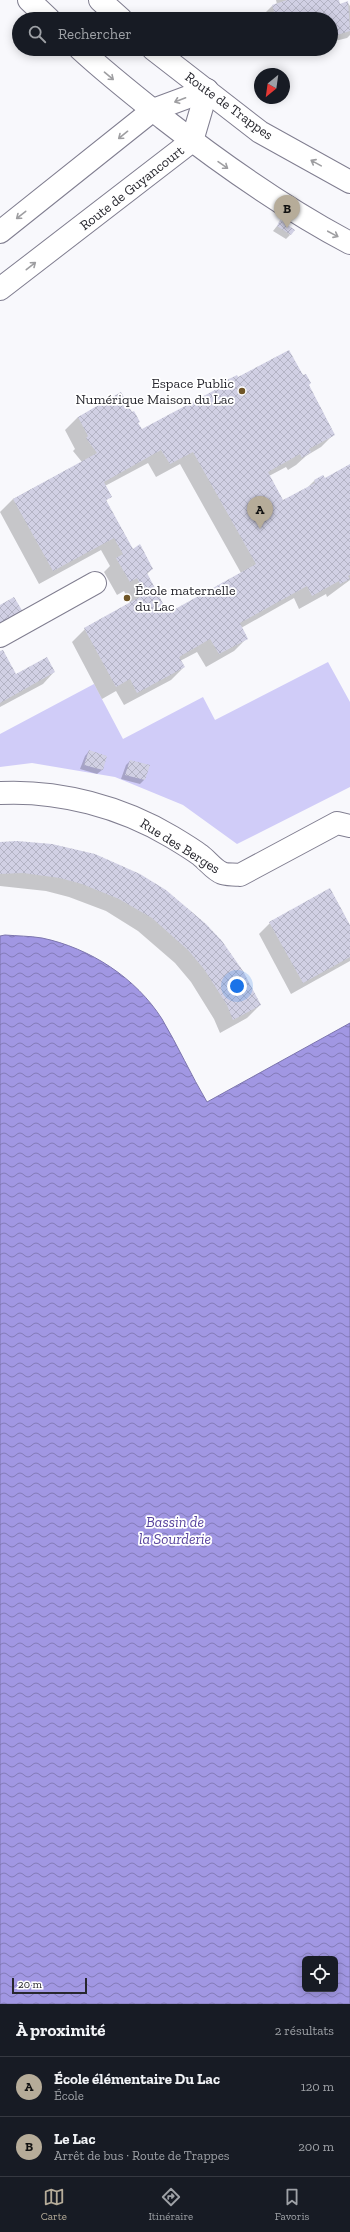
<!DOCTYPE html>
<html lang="fr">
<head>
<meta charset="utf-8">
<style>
  :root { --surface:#171b24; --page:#20242c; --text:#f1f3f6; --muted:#9ea1a6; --line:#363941; --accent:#b6ac99 }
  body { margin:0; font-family:"Zilla Slab",serif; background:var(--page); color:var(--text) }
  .controls { position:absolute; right:12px; bottom:12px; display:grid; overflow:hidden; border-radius:6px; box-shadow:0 2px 10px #0003 }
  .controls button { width:36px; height:36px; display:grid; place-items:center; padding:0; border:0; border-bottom:1px solid var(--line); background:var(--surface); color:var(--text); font:20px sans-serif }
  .compass { position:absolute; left:254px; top:68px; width:36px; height:36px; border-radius:50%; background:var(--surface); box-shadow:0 2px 10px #0003; rotate:209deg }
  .scale { position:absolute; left:12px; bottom:10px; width:75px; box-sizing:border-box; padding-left:4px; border:2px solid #27272e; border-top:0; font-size:11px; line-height:14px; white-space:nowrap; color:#27272e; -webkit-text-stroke:3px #fff; paint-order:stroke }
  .you { position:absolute; left:237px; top:986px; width:14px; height:14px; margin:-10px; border:3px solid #fff; border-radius:50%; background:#1a73e8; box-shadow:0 0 0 6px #1a73e833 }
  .badge { display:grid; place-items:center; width:26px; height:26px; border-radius:50%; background:var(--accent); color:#111; font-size:13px; font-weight:700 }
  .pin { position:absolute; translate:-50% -33px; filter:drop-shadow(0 1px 2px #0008) }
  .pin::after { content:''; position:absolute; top:21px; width:14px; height:12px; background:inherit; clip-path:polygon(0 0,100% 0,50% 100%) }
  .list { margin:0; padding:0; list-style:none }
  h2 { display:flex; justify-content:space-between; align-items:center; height:52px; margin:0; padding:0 16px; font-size:17px }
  h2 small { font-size:13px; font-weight:400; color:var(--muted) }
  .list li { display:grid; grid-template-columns:26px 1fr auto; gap:12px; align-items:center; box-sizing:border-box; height:60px; padding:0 16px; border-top:1px solid var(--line) }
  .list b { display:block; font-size:15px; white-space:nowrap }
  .list p { margin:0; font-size:13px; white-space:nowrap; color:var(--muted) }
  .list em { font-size:13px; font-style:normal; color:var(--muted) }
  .icon { flex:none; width:22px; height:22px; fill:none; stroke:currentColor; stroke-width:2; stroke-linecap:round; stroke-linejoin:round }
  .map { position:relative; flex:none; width:350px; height:2004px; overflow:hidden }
  .search { position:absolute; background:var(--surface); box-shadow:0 2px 10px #0003; left:12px; right:12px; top:12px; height:44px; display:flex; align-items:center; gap:10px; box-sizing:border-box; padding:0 14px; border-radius:22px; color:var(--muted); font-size:15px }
  .sheet { height:172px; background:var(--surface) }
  nav { display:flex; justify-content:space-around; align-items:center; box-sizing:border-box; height:56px; border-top:1px solid var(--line); background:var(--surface); font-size:11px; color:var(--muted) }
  nav a { display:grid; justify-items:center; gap:2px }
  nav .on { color:var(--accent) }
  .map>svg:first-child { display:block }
  .green { fill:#d0ccf8 }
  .water { fill:url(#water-waves); stroke:#7c75ad; fill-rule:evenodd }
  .shadow { fill:#0003; fill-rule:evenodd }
  .building { fill:url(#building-cross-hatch); fill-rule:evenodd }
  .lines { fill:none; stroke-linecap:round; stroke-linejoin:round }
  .minor-casing { stroke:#807e90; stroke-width:24 }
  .major-casing { stroke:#807e90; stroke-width:24 }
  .minor { stroke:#fff; stroke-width:22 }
  .major { stroke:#fff; stroke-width:22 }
  .oneway { stroke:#9e9ea1 }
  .poi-dot { fill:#6f5527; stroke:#fff; stroke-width:1.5 }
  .labels { text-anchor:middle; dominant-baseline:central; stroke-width:3.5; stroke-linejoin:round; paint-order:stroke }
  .street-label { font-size:14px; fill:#27272e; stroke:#fff }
  .poi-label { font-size:14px; fill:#27272e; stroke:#fff; text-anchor:end }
  .water-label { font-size:15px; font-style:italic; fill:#58449e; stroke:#fff }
</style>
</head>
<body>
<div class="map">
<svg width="350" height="2004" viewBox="0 0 350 2004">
  <defs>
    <pattern id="water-waves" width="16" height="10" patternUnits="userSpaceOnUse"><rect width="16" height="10" fill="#a197e3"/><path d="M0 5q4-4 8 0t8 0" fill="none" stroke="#837bb8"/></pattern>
    <pattern id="building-cross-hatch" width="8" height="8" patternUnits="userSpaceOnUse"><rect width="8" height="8" fill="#d1d0e4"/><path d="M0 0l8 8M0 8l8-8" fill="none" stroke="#b3b3c4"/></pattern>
  </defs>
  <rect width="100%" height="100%" fill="#f8f8fc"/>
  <!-- green -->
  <polygon class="green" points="328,662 350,702 350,787 237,844 183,805 115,777 32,763 0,767 0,734 94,684 123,739 203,697 215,720"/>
  <!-- water -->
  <path class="water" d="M 5,935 C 17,936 30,936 42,938 C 90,948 136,978 162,1019 C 178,1046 191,1075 207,1102 L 350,1023 L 350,2004 L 0,2004 L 0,936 ZM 305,1959 L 335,1959 L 335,1989 L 305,1989 Z"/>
  <!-- shadow -->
  <g class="shadow">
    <polygon points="276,0 339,0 338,5 347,2 350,6 350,35 347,38 331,42 331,19 265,19 264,14 272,6 277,4"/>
    <polygon points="281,221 290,235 286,239 273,231"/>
    <path d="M 237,376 L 238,378 L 308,385 L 334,434 L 321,447 L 306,456 L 296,465 L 288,470 L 286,467 L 269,476 L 283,502 L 306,489 L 314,481 L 323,477 L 324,479 L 350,465 L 350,580 L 327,597 L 326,594 L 299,609 L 294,598 L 241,628 L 247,638 L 234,651 L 206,667 L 197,652 L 180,661 L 184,667 L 171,680 L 124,705 L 116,691 L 102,699 L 72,642 L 85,629 L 130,603 L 124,591 L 117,595 L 104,572 L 110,566 L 101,550 L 39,584 L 0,512 L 13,499 L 82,462 L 73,451 L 75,449 L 65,430 L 78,417 L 137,423 L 141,431 L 221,388 ZM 148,463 L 156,477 L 180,464 L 241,573 L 168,614 L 146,575 L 152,569 L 133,550 L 106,501 L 110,496 L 105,486 Z"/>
    <polygon points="0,653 16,675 54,672 43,684 0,707"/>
    <polygon points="89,751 106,756 102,770 97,774 80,769 85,756"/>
    <polygon points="130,761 148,766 144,780 140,784 121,779 126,765"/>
    <polygon points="0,843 95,855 260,1005 247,1018 220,1033 214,1019 191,982 175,963 138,931 106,911 69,897 46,891 0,886"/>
    <polygon points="270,923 350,927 350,961 291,994 259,934"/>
  </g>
  <!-- building -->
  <g class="building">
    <polygon points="287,0 339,0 340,4 348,1 350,31 331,37 331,19 320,19 309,13 288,19 276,19 272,5"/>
    <polygon points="280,220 295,230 291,235 277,226"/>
    <path d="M 289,350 L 303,375 L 306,374 L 311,383 L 309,385 L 335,435 L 309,449 L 311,452 L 302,458 L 300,454 L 268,472 L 283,500 L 315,483 L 314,480 L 323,475 L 325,478 L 350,464 L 350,575 L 348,576 L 350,579 L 340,584 L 339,581 L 312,596 L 307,586 L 240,623 L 248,639 L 219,654 L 210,639 L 179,657 L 185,667 L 137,693 L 130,679 L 116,687 L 84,628 L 145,594 L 137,578 L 130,582 L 116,558 L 123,554 L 114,538 L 53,571 L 13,499 L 97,453 L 86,438 L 88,436 L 78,417 L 121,392 L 132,412 L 134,411 L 140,422 L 138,423 L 142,429 L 228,383 L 227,380 L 237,375 L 238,377 ZM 161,450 L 170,464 L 193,452 L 256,564 L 168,613 L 147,573 L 153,569 L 140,544 L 133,549 L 106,500 L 112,497 L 104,482 Z"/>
    <polygon points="14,597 23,612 0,625 0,605"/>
    <polygon points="3,650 16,674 47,657 55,672 0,703 0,651"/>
    <polygon points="89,750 107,756 103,770 84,765"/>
    <polygon points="130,760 150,765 145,780 125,775"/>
    <polygon points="17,841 52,844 95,854 140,874 166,890 206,924 222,941 243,971 261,1005 233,1020 227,1005 204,969 188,950 152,918 119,899 82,884 60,878 23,873 0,874 0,842"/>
    <polygon points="330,888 350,925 350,957 303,983 269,922"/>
  </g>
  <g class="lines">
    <defs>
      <g id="minor">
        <polyline points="0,636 95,583"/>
        <path d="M 0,793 C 59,790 122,807 172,837 C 182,843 192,849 200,855 C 207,860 214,870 222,873 C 226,875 234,874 240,875 L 337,823 L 350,826"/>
      </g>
      <g id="major">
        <polyline points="29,0 49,19"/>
        <polyline points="100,0 121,19"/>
        <path d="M 80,49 C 107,74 135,96 164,119 C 223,165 284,208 350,243"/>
        <polyline points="153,49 260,132 350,182"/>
        <polyline points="0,232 153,110 207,90"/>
        <polyline points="0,289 192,141 207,90"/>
      </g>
    </defs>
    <!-- minor casing -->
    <use href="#minor" class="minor-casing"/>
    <!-- major casing -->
    <use href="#major" class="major-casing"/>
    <!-- minor -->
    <use href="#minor" class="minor"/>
    <!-- major -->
    <use href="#major" class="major"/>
  </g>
  <!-- one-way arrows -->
  <defs><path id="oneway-shaft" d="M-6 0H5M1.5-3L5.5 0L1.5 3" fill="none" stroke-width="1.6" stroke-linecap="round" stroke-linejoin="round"/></defs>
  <g class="oneway">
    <use href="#oneway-shaft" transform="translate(109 76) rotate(40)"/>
    <use href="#oneway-shaft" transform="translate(180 100) rotate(159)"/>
    <use href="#oneway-shaft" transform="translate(123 135) rotate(141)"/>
    <use href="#oneway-shaft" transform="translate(316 163) rotate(-151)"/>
    <use href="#oneway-shaft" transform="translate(223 165) rotate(35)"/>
    <use href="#oneway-shaft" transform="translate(21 215) rotate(142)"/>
    <use href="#oneway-shaft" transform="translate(333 234) rotate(28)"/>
    <use href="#oneway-shaft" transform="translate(31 266) rotate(-38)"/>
  </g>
  <!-- markers -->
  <g class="poi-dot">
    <circle cx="242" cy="391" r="4"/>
    <circle cx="127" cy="598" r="4"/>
  </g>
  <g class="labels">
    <!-- street labels -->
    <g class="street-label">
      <text transform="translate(229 106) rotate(36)">Route de Trappes</text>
      <text transform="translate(132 188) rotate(-38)">Route de Guyancourt</text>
      <text transform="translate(180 846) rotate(32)">Rue des Berges</text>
    </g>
    <!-- poi labels -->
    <g class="poi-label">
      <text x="234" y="383">Espace Public<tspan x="234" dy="16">Numérique Maison du Lac</tspan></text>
      <text x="135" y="590" text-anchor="start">École maternelle<tspan x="135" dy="16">du Lac</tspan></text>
    </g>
    <!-- water labels -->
    <g class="water-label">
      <text x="175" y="1522">Bassin de<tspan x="175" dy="17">la Sourderie</tspan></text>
    </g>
  </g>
</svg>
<div class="controls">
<button><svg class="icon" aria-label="locate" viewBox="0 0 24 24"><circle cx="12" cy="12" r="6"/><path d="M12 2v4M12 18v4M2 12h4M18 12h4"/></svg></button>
</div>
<svg class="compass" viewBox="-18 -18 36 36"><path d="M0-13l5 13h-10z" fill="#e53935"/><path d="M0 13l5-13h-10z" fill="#9ea1a6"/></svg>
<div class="scale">20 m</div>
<div class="you"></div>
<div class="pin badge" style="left:260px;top:529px">A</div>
<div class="pin badge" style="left:287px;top:228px">B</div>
<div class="search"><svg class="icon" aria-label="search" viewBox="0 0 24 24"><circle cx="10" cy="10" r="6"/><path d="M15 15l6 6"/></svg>Rechercher</div>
</div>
<section class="sheet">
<h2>À proximité<small>2 résultats</small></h2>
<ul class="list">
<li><span class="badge">A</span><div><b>École élémentaire Du Lac</b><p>École</p></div><em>120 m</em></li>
<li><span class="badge">B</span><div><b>Le Lac</b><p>Arrêt de bus · Route de Trappes</p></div><em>200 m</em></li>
</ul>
</section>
<nav>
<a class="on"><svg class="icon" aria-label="map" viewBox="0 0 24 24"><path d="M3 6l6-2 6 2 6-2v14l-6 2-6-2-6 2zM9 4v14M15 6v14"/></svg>Carte</a>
<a><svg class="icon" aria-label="directions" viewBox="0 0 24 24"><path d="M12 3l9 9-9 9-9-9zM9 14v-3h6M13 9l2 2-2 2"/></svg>Itinéraire</a>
<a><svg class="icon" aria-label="saved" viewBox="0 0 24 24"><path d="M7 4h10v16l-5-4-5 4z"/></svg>Favoris</a>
</nav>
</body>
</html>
